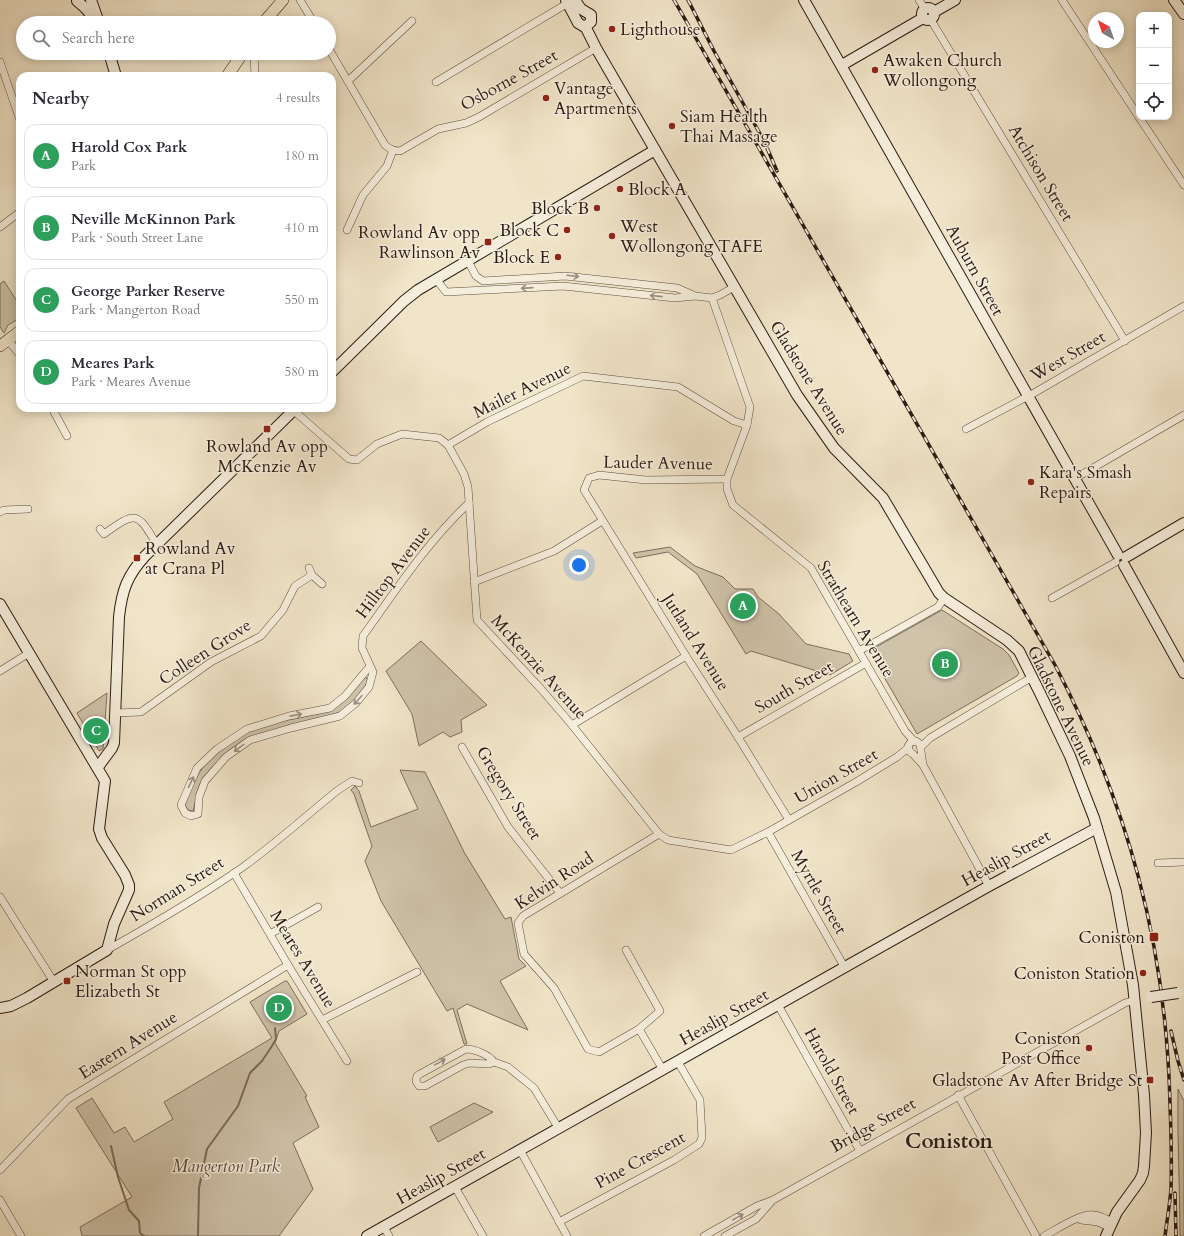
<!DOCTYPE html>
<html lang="en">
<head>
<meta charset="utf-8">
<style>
  :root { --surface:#fff; --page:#f7f7f7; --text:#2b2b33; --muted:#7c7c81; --line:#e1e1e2; --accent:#ea580c }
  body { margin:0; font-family:Cardo,serif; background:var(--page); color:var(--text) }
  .controls { position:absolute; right:12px; top:12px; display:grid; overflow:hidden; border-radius:8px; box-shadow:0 2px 10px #0003 }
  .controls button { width:36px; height:36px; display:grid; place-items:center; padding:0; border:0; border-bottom:1px solid var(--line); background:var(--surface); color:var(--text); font:20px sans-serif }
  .compass { position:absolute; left:1088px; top:12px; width:36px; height:36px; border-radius:50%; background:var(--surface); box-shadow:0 2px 10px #0003; rotate:320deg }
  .you { position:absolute; left:579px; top:565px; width:14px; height:14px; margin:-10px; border:3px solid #fff; border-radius:50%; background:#1a73e8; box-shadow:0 0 0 6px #1a73e833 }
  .badge { display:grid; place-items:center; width:26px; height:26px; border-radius:50%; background:var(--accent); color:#fff; font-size:13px; font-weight:700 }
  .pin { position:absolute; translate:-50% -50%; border:2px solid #fff; box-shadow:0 1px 4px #0006 }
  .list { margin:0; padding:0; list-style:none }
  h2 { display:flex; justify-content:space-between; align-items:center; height:52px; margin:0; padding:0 16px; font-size:17px }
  h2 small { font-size:13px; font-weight:400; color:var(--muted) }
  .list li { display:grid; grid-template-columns:26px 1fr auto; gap:12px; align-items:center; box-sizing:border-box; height:64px; margin:0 8px 8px; padding:0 8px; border:1px solid var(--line); border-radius:12px }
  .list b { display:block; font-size:15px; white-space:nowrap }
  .list p { margin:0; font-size:13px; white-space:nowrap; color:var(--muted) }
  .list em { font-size:13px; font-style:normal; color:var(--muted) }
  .icon { flex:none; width:22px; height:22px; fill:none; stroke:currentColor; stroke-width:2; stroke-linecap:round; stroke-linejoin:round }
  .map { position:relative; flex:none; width:1184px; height:1236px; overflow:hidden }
  .search { position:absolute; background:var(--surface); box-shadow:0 2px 10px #0003; left:16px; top:16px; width:320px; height:44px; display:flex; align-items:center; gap:10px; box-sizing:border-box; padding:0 14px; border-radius:22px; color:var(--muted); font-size:15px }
  .panel { position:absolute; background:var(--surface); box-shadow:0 2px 10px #0003; left:16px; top:72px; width:320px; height:340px; border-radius:12px }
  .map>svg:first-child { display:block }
  .green { fill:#cfc3aa; stroke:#7d6f5e }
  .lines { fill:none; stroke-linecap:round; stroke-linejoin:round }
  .stream { stroke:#7a6b5b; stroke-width:2 }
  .street-casing { stroke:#5c4e40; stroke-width:8 }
  .secondary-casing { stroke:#2b1b13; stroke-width:12 }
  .primary-casing { stroke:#2b1b13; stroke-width:12 }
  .street { stroke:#f6eedc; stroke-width:7 }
  .secondary { stroke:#f6eedc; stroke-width:10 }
  .primary { stroke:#f1e5c9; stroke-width:11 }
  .rail-casing { stroke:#2b1b13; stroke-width:3.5 }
  .rail { stroke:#f6eedc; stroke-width:2; stroke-dasharray:6; stroke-linecap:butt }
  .secondary-bridge-casing { stroke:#2b1b13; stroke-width:12; stroke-linecap:butt }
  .secondary-bridge { stroke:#f6eedc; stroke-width:10 }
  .oneway { stroke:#9b8f82 }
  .poi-dot { fill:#8f2418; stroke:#f6eedc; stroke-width:1.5 }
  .labels { text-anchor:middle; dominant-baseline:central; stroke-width:3; stroke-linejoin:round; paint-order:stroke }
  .poi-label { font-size:17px; fill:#2b1b13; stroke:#f6eedc; text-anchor:start }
  .street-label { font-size:17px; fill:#2b1b13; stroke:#f6eedc }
  .park-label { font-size:17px; font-style:italic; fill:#5c4d40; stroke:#f6eedc }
  .district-label { font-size:21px; font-weight:bold; fill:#2b1b13; stroke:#f6eedc }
</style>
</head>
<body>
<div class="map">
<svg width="1184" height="1236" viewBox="0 0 1184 1236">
  <rect width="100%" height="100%" fill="#f1e5c9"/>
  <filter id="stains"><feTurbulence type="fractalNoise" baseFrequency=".005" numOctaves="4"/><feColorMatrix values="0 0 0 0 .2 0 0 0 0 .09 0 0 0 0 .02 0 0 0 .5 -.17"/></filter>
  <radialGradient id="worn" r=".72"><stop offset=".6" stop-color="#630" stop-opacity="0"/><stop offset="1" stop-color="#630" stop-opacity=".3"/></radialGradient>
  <!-- green -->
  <g class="green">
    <polygon points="4,281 20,306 20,318 8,325 4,333 0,327 0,284"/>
    <polygon points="670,547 695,566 723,577 735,589 753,589 758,597 779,614 806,644 849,654 853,661 830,675 751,651 746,654 697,574 668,552 636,558 633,553"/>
    <polygon points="942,610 1003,649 1009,655 1019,673 1017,676 917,734 869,651"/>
    <polygon points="421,641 487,705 461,720 462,732 450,737 443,732 419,746 412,714 386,671"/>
    <path d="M 365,676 L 368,681 C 364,688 360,696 354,702 C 331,725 275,725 245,740 C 232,746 208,769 201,782 C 196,791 196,802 193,811 L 188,810 L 185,805 L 189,792 L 199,773 L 209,759 L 250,730 L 278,722 L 331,711 L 345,700 Z"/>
    <polygon points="107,693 103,749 99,751 77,713"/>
    <polygon points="400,770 425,772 464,852 505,919 511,917 519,959 526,966 500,981 528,1030 467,1004 457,1010 467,1044 464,1044 453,1008 447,1011 381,901 365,861 372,846 354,794 351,790 355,786 359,791 371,827 418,809"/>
    <polygon points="285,981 287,981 307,1014 279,1031 275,1043 307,1096 305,1097 319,1127 293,1143 313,1189 279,1236 82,1236 80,1227 132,1197 76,1108 92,1098 114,1133 125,1127 134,1142 173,1119 164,1102 272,1038 250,1002"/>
    <path d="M 1178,1089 L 1184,1101 L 1184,1236 L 1180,1236 C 1180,1187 1177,1138 1178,1089 Z"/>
    <polygon points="474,1103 493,1112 438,1142 430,1127"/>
  </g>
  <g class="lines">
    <!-- stream -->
    <g class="stream">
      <polyline points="111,1146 118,1177 129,1210 139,1221 140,1233 144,1236"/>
      <polyline points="198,1236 199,1188 207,1149 238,1106 250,1073 262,1061 272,1046 276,1039 275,1028"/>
    </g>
    <defs>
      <g id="street">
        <polyline points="300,0 314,23"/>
        <polyline points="919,0 925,9"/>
        <polyline points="1062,0 1139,117"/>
        <polyline points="931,20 1125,341"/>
        <path d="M 329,49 L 385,145 C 390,149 393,151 400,151 L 438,129 L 466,123 L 479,117 L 596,48"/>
        <polyline points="254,53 255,76"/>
        <polyline points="0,62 20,120"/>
        <polyline points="348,81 412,21"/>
        <polyline points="436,82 568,3 571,2"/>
        <polyline points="1139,117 1184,185"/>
        <polyline points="0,227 20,212"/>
        <polyline points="347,230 363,195 387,166 393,150"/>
        <polyline points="468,261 476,276 483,281 565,276 677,288 693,295"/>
        <polyline points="436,279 446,292 563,286 675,298 695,296 712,298 720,295 734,287"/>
        <polyline points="712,298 750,407 747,425 727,479 727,489 733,505 811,568 905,731 914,741"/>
        <polyline points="8,340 20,355"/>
        <polyline points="52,408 67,436"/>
        <polyline points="293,410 349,459 357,460 377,444 402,434 439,438 448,445 464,474 468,487 477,620 541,689 572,725 659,834 668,840 731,850 768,832 856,782 897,757 908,748"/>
        <polyline points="966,429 1034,393 1184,306"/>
        <polyline points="448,445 487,422 583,376 678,387 734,421 747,425"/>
        <polyline points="727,479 646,480 599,475 589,478 584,490 686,656 738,737 789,820"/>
        <polyline points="1074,479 1184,415"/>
        <polyline points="0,512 4,510 28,509"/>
        <path d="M 100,529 L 104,534 C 136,511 137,511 157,545"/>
        <polyline points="309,568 312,575"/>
        <polyline points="474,582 554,551 602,521"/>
        <polyline points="1052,598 1116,562"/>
        <polyline points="859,651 938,607 944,598"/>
        <path d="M 370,666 L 345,696 L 330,708 L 289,716 L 247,729 L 217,749 L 197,768 L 181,805 L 185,813 L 191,816 L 198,814 L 199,797 L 205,781 L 226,757 L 250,740 L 291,728 L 340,716 L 356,703 L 369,687 L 373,672 L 362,648 L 363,636 C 396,590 428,541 469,503"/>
        <polyline points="0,671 29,653"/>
        <polyline points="115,713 141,712 211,662 261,636 283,610 295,586 312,575 322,584"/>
        <polyline points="572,725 686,656"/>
        <polyline points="738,737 866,663"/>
        <polyline points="462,747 508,827 560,893"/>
        <polyline points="921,747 930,738 1032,677"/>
        <polyline points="923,765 920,744 916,741 911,742 908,746 910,752 913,754 923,765 989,886"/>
        <polyline points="768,832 845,968"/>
        <polyline points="659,834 523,916 518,923 524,954 554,988 588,1049 599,1052 639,1029 663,1070"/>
        <polyline points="1158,863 1184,862"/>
        <polyline points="234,873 288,965 347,1061"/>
        <polyline points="0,897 54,982"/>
        <polyline points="270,934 318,907"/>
        <path d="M 107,950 C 153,924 200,897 243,867 C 276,843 307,815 338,790 L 352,781 L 359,783"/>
        <polyline points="626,950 660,1011 639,1029"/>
        <polyline points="778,1005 860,1151"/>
        <polyline points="322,1020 417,972"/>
        <path d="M 494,1062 C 489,1055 475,1049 466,1049 L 420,1074 L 417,1076 L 416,1081 L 419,1086 L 425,1086 L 463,1065 L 470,1063 L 489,1064 L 494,1062 L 508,1067 L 534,1088 L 559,1129"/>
        <polyline points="958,1095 1036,1236"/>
        <polyline points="520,1150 567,1236"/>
        <polyline points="0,1170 68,1099 288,965"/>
        <polyline points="455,1187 483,1236"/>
        <polyline points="0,1200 21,1236"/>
        <polyline points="1081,1220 1098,1222 1109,1227"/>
        <polyline points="559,1222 674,1160 699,1144 702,1138 700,1100 678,1062"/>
        <polyline points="384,1227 389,1236"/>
        <polyline points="704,1236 757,1206 773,1200 1125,1003 1135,1000"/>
        <polyline points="725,1236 756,1219 771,1202"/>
        <path d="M 1044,1236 C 1056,1230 1080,1213 1094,1215 C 1100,1215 1106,1219 1112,1222"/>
      </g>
      <g id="secondary">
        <polyline points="91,0 97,17"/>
        <polyline points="566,0 578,23 583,26 587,25 591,22 591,15 581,9 575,0"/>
        <polyline points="804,0 1118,555"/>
        <polyline points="1174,0 1184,14"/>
        <path d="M 77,1 C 86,8 91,13 94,23"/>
        <circle cx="928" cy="14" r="6"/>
        <polyline points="934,12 955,0"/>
        <polyline points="585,26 596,48 797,395 834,448 883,498 939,593 944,598 1007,640 1019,651 1040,693 1070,756 1094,818 1116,892 1133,985 1144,1095 1146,1133 1144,1166 1143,1173 1140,1180 1117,1212 1106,1236"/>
        <polyline points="109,53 116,76"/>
        <polyline points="842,65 923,18"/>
        <polyline points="332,372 404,301 418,290 655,150"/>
        <polyline points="1126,557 1184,523"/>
        <polyline points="1124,565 1184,673"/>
        <polyline points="0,604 105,781 99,829 102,838 125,875 129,885 129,890 114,924 107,950 27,998 11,1006 0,1008"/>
        <path d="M 98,767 L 112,748 L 114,743 L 119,617 C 122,590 127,576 145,556 L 296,408"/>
        <polyline points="367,1236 989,886 1097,828"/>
      </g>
      <g id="primary">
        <polyline points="263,23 283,0"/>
        <polyline points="227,76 243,53"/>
        <polyline points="0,346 20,331"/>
      </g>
    </defs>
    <!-- street casing -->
    <use href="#street" class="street-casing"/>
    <!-- secondary casing -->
    <use href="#secondary" class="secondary-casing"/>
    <!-- primary casing -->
    <use href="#primary" class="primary-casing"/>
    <!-- street -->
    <use href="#street" class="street"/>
    <!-- secondary -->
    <use href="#secondary" class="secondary"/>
    <!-- primary -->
    <use href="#primary" class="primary"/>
    <defs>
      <g id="rail">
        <path d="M 674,0 L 1055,665 C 1128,805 1166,944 1170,1103 C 1171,1131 1172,1160 1171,1188 C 1170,1204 1167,1220 1165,1236"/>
        <polyline points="688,0 714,51 764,141 777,171"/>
        <polyline points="1171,1031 1178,1061 1184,1080"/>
        <polyline points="1175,1193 1176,1236"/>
      </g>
    </defs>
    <!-- rail casing -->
    <use href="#rail" class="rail-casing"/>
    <!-- rail -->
    <use href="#rail" class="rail"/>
    <defs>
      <polyline id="secondary-bridge" points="1151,997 1178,993"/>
    </defs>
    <!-- secondary-bridge casing -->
    <use href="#secondary-bridge" class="secondary-bridge-casing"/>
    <!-- secondary-bridge -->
    <use href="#secondary-bridge" class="secondary-bridge"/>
  </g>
  <!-- one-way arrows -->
  <defs><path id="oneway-shaft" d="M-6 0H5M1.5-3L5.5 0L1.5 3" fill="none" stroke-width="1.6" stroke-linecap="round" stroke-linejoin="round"/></defs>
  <g class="oneway">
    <use href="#oneway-shaft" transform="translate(573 276) rotate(7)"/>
    <use href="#oneway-shaft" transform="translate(527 288) rotate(176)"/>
    <use href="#oneway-shaft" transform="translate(656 296) rotate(-174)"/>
    <use href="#oneway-shaft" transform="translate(358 700) rotate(132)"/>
    <use href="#oneway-shaft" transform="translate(296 715) rotate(-11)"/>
    <use href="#oneway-shaft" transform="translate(239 748) rotate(144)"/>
    <use href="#oneway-shaft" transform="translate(191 782) rotate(-65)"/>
    <use href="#oneway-shaft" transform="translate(440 1062) rotate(-29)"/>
    <use href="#oneway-shaft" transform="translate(738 1217) rotate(-29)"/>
  </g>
  <!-- markers -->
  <g class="poi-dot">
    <circle cx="612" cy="29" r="4"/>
    <circle cx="875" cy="70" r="4"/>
    <circle cx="546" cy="98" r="4"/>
    <circle cx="672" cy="126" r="4"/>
    <circle cx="620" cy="189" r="4"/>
    <circle cx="597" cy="208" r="4"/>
    <circle cx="567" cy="230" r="4"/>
    <circle cx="612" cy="236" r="4"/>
    <rect x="484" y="238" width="8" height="8" rx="2"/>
    <circle cx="558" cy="257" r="4"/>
    <rect x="263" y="425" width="8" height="8" rx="2"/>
    <circle cx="1031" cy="482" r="4"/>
    <rect x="133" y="554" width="8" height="8" rx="2"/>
    <rect x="1149" y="932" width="10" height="10" rx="2"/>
    <circle cx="1143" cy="973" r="4"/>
    <rect x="63" y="977" width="8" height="8" rx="2"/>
    <circle cx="1089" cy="1048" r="4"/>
    <rect x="1146" y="1076" width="8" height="8" rx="2"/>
  </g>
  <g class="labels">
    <!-- poi labels -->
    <g class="poi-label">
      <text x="620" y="29">Lighthouse</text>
      <text x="883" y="60">Awaken Church<tspan x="883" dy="20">Wollongong</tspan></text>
      <text x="554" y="88">Vantage<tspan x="554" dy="20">Apartments</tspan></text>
      <text x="680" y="116">Siam Health<tspan x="680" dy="20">Thai Massage</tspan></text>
      <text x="628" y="189">Block A</text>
      <text x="589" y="208" text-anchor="end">Block B</text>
      <text x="620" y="226">West<tspan x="620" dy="20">Wollongong TAFE</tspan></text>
      <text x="559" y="230" text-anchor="end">Block C</text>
      <text x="480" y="232" text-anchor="end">Rowland Av opp<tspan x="480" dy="20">Rawlinson Av</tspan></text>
      <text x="550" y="257" text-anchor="end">Block E</text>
      <text x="267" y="446" text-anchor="middle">Rowland Av opp<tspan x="267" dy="20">McKenzie Av</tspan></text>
      <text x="1039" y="472">Kara's Smash<tspan x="1039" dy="20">Repairs</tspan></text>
      <text x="145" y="548">Rowland Av<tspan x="145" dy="20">at Crana Pl</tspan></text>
      <text x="1145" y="937" text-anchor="end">Coniston</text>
      <text x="75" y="971">Norman St opp<tspan x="75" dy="20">Elizabeth St</tspan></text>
      <text x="1135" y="973" text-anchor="end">Coniston Station</text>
      <text x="1081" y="1038" text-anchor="end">Coniston<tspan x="1081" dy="20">Post Office</tspan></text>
      <text x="1142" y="1080" text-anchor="end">Gladstone Av After Bridge St</text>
    </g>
    <!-- street labels -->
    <g class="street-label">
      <text transform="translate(509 80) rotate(-29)">Osborne Street</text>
      <text transform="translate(1041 173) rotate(59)">Atchison Street</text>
      <text transform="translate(975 270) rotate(61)">Auburn Street</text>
      <text transform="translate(1068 356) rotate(-30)">West Street</text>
      <text transform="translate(809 378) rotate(58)">Gladstone Avenue</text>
      <text transform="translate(522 390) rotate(-26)">Mailer Avenue</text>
      <text transform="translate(658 463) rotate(1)">Lauder Avenue</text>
      <text transform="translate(393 572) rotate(-53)">Hilltop Avenue</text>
      <text transform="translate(856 619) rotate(59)">Strathearn Avenue</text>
      <text transform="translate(696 642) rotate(58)">Jutland Avenue</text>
      <text transform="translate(205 652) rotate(-33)">Colleen Grove</text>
      <text transform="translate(539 667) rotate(48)">McKenzie Avenue</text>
      <text transform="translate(794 687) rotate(-30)">South Street</text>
      <text transform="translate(1061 706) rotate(64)">Gladstone Avenue</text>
      <text transform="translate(836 776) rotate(-30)">Union Street</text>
      <text transform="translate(509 793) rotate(58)">Gregory Street</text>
      <text transform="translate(1006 858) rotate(-29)">Heaslip Street</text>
      <text transform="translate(554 881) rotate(-33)">Kelvin Road</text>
      <text transform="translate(177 889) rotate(-32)">Norman Street</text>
      <text transform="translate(819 892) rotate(60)">Myrtle Street</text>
      <text transform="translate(303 959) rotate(59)">Meares Avenue</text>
      <text transform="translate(724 1017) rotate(-29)">Heaslip Street</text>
      <text transform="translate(128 1045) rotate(-32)">Eastern Avenue</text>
      <text transform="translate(832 1071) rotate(61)">Harold Street</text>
      <text transform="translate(873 1125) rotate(-29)">Bridge Street</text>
      <text transform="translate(640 1160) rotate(-29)">Pine Crescent</text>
      <text transform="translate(441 1176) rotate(-29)">Heaslip Street</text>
    </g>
    <!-- park labels -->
    <g class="park-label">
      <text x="226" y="1166">Mangerton Park</text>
    </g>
    <!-- district labels -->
    <g class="district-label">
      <text x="949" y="1141">Coniston</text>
    </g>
  </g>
  <rect width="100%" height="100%" filter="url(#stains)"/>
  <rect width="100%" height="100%" fill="url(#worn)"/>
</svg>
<div class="controls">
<button>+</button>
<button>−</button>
<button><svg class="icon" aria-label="locate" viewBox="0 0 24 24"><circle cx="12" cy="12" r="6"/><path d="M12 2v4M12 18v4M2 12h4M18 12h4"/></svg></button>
</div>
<svg class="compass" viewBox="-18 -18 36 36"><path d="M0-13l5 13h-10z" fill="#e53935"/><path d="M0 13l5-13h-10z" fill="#7c7c81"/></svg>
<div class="you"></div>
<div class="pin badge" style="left:743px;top:606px;background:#2e9e5b">A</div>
<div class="pin badge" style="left:945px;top:664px;background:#2e9e5b">B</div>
<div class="pin badge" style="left:96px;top:731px;background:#2e9e5b">C</div>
<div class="pin badge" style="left:279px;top:1008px;background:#2e9e5b">D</div>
<div class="search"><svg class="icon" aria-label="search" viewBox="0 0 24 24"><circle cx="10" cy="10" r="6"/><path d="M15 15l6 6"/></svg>Search here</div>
<section class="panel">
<h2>Nearby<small>4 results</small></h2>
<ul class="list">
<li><span class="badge" style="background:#2e9e5b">A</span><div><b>Harold Cox Park</b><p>Park</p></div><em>180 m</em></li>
<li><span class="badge" style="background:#2e9e5b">B</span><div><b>Neville McKinnon Park</b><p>Park · South Street Lane</p></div><em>410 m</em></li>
<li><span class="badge" style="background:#2e9e5b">C</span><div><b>George Parker Reserve</b><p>Park · Mangerton Road</p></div><em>550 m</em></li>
<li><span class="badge" style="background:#2e9e5b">D</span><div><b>Meares Park</b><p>Park · Meares Avenue</p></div><em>580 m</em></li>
</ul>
</section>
</div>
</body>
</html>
